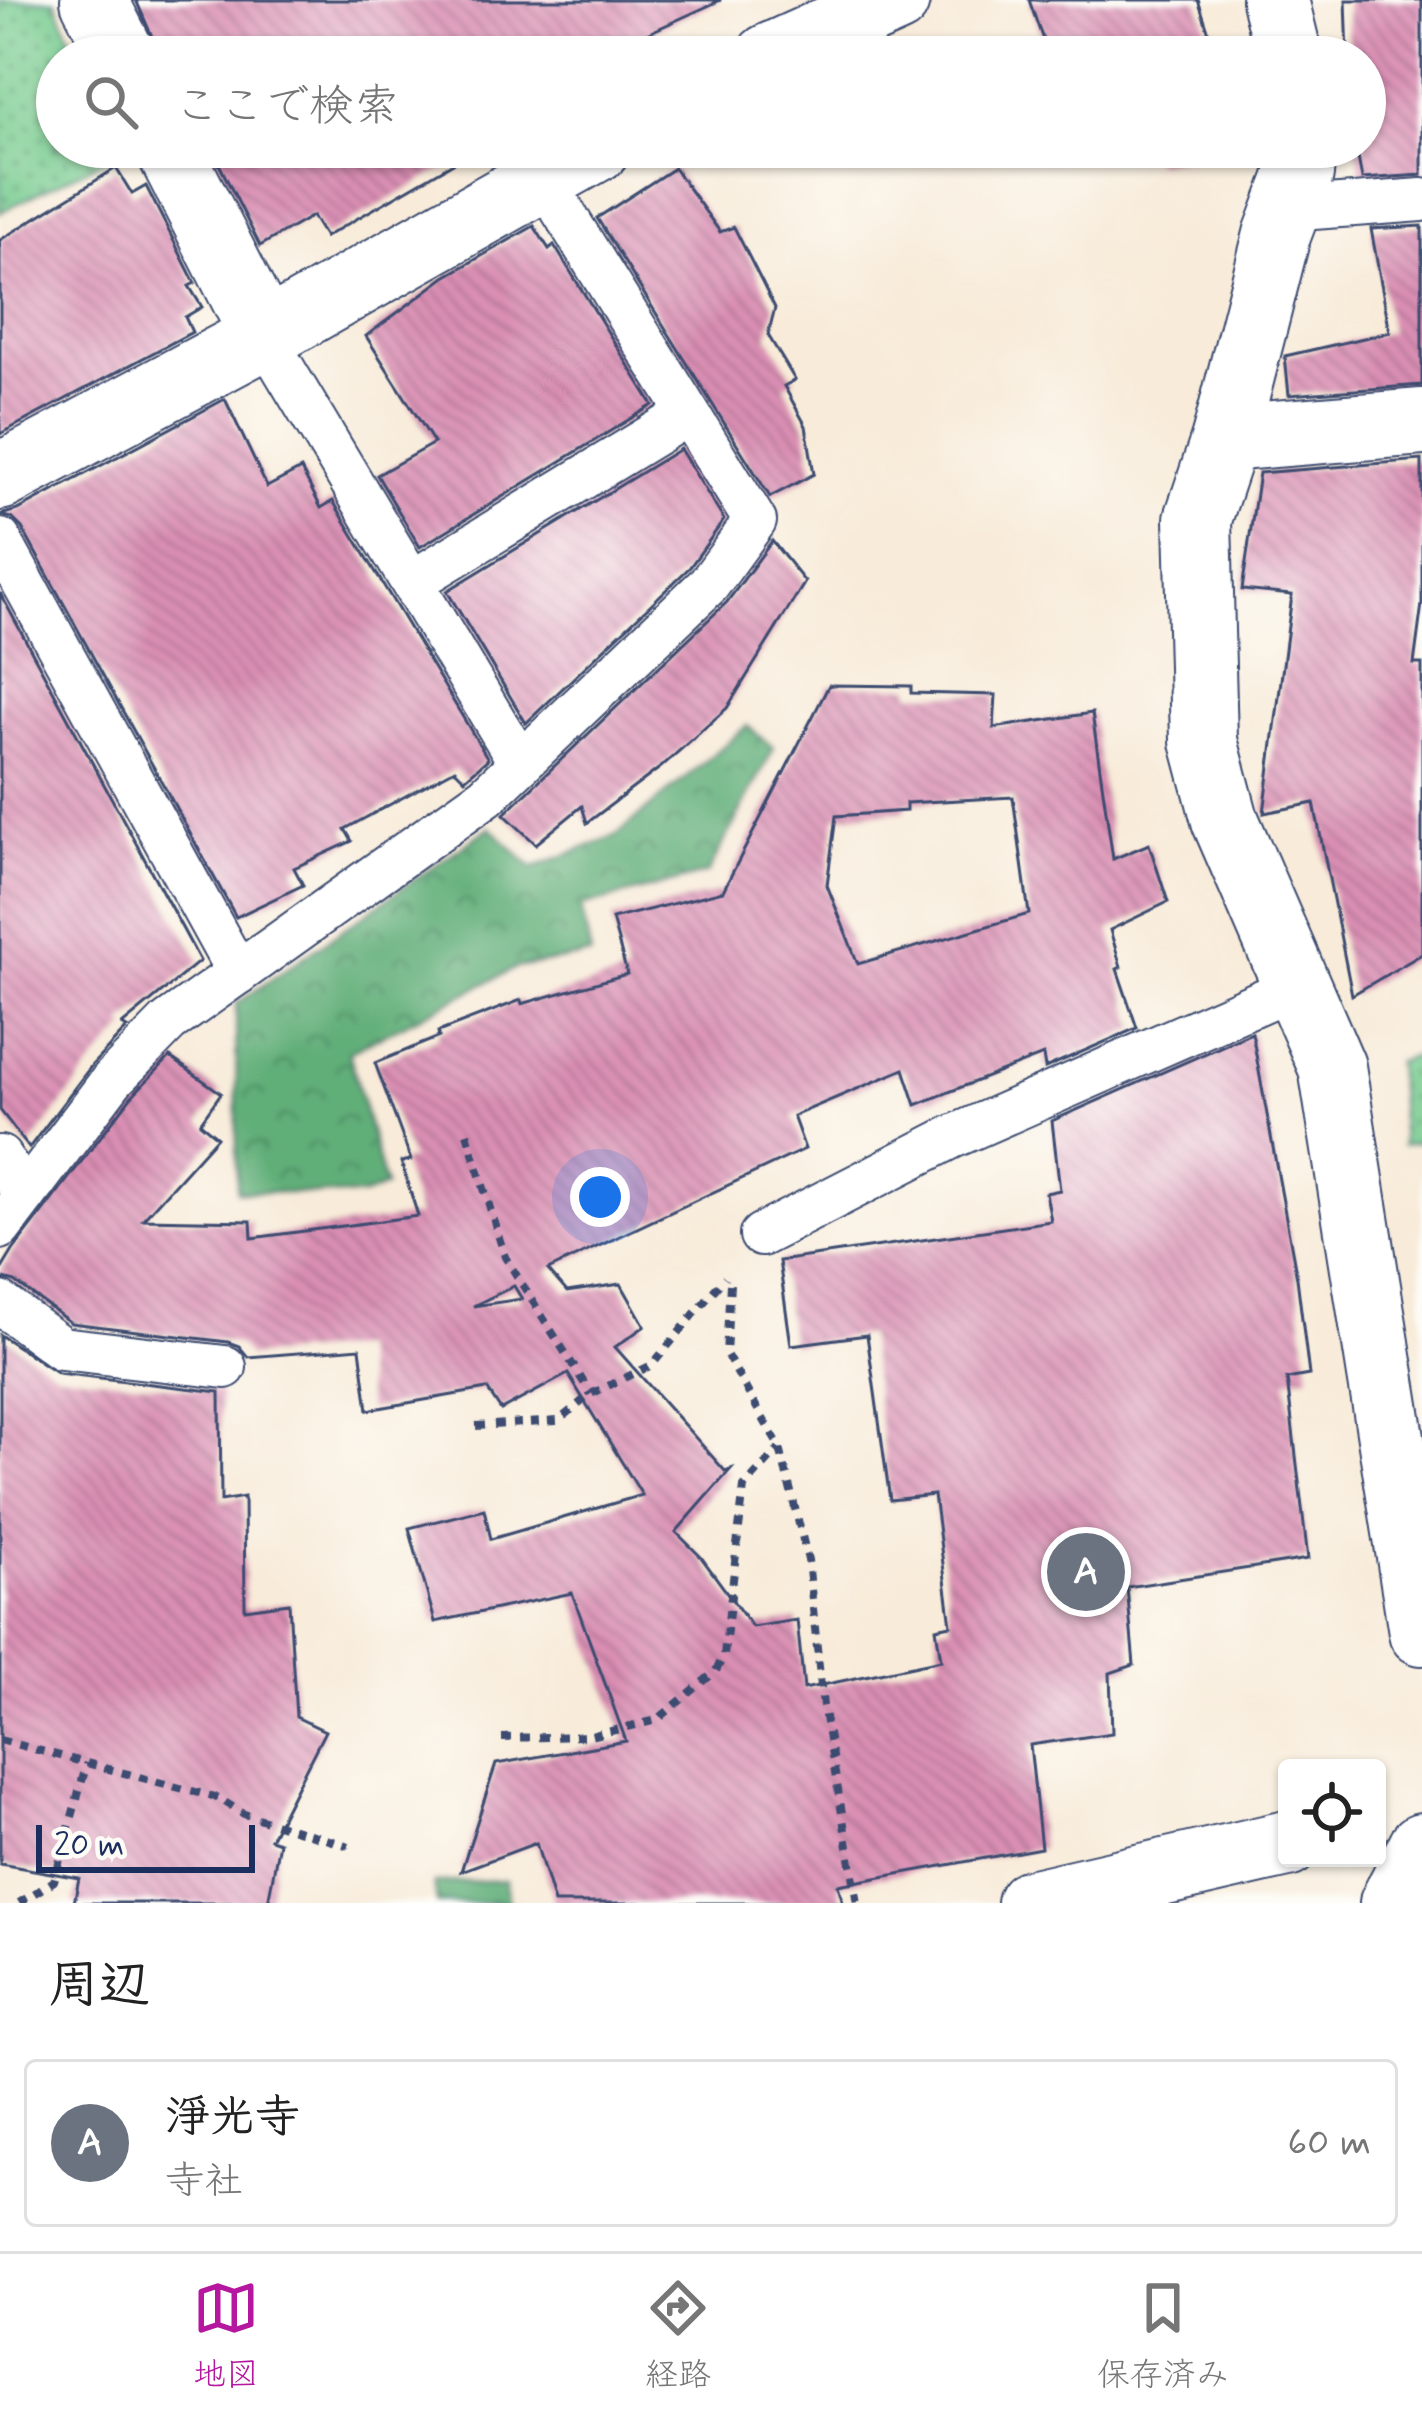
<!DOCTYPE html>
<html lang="ja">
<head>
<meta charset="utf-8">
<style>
  :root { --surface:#fff; --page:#f6f6f6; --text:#222; --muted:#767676; --line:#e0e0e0; --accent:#b5179e }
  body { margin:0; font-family:Mynerve,"Klee One",sans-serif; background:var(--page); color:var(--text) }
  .controls { position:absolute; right:36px; bottom:36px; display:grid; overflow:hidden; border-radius:12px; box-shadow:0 3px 9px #0004 }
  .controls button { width:108px; height:108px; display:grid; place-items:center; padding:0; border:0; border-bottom:3px solid var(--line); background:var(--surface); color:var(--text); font:60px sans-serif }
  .scale { position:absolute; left:36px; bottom:30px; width:219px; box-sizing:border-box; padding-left:12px; border:6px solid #1b2f5e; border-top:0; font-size:33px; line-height:42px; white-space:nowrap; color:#1b2f5e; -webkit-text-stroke:9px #fdfcf7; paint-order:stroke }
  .you { position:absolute; left:600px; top:1197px; width:42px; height:42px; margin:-30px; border:9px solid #fff; border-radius:50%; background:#1a73e8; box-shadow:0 0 0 18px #1a73e833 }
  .badge { display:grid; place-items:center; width:78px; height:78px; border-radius:50%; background:var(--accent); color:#fff; font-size:39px; font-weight:700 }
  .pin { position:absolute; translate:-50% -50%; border:6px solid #fff; box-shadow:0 3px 12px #0006 }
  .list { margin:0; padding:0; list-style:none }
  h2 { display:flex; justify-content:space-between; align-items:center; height:156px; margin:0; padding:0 48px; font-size:51px }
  h2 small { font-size:39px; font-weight:400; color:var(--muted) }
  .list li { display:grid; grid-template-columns:78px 1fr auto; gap:36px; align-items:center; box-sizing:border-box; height:168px; margin:0 24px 24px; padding:0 24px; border:3px solid var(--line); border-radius:12px }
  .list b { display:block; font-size:45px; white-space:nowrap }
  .list p { margin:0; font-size:39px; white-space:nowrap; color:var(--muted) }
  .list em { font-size:39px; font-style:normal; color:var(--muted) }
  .icon { flex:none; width:66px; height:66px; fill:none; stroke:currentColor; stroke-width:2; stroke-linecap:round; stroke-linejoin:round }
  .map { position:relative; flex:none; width:1422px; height:1903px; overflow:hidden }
  .search { position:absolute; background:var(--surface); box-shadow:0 3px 9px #0004; left:36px; right:36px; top:36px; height:132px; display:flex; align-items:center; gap:30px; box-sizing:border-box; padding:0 42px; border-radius:66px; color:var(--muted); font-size:45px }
  .sheet { height:348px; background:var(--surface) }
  nav { display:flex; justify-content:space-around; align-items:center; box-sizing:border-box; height:168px; border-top:3px solid var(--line); background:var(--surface); font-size:33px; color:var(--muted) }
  nav a { display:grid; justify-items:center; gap:6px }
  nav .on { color:var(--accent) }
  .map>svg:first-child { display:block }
  .forest { fill:url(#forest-crowns); stroke:#3e6e6b; stroke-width:3 }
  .park { fill:url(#park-dots); stroke:#487c76; stroke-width:3 }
  .building { fill:url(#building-back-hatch); fill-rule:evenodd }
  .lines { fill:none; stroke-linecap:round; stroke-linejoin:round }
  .service-casing { stroke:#3c4b70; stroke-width:46 }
  .minor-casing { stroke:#3c4b70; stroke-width:70 }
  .path { stroke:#3c4b70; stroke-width:8; stroke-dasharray:9 9; stroke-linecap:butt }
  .service { stroke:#fff; stroke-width:42 }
  .minor { stroke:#fff; stroke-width:66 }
</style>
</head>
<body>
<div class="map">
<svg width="1422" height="1903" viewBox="0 0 1422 1903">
  <defs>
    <pattern id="forest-crowns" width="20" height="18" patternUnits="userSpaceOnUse" patternTransform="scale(3)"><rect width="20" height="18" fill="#60ae78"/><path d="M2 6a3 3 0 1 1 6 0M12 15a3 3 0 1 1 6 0" fill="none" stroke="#4e8e66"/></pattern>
    <pattern id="park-dots" width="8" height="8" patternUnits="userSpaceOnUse" patternTransform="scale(3)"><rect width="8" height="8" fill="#75ca8d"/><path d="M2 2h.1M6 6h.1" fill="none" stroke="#5fa476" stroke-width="1.8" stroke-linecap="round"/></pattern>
    <pattern id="building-back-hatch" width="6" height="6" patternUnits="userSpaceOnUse" patternTransform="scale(3)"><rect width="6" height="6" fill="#da8fb3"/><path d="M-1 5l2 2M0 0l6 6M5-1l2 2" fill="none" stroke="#b07595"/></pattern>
  </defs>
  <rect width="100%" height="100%" fill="#fdfcf7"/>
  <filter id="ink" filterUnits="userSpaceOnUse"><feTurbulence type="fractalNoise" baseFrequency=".00833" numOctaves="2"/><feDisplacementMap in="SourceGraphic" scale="24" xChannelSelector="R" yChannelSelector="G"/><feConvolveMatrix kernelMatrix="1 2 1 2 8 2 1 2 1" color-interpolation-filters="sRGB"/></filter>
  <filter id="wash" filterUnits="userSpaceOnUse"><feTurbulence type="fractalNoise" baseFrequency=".004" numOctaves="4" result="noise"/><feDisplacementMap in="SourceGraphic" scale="48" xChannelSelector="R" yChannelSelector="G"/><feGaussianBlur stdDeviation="2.7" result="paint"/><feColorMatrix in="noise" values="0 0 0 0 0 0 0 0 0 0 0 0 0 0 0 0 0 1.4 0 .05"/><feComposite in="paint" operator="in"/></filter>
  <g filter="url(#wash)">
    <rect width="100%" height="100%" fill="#f8ebd9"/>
    <!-- forest -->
    <g class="forest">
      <polygon points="747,726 774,748 708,873 581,907 591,955 516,968 349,1052 385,1187 364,1196 237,1191 236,1004 490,827 533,868 617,835"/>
      <polygon points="505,1880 509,1903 437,1903 434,1883"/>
    </g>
    <!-- park -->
    <g class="park">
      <polygon points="0,0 55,0 79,57 57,57 57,147 118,147 120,152 0,212"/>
      <polygon points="1422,1054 1422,1142 1402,1145 1396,1062"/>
    </g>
    <g id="blocks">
      <!-- building -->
      <g class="building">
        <polygon points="136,0 721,0 605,53 607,57 161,57"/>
        <polygon points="1029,0 1198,0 1217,57 1049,57"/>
        <polygon points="1346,0 1422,0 1422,175 1362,179 1356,147 1365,147 1365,57 1348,57"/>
        <polygon points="481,147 325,237 312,216 260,246 211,148"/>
        <polygon points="1149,147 1206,147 1207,152 1155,163"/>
        <polygon points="116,168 132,194 146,186 195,283 189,286 202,307 185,317 192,332 0,434 0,240"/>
        <polygon points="674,168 720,232 734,227 775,308 768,335 795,380 784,386 806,426 814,474 770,497 597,218"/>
        <polygon points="534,226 549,249 554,245 653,405 420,547 377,475 434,443 366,336 445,277"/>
        <polygon points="1422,226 1422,385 1289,395 1285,356 1390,332 1371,229"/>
        <polygon points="225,399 267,487 301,469 321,508 333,501 488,759 465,779 455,769 345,829 352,841 294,868 303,885 236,917 22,528 12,518 0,515 18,510"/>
        <polygon points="680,449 724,520 690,567 526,723 447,591"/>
        <polygon points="1422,460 1422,604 1414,664 1422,664 1422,954 1352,995 1314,803 1264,813 1292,595 1242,590 1259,473"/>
        <polygon points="772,541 805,582 727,708 661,767 587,823 582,806 536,844 504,814 727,602"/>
        <polygon points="0,593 200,961 122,1025 127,1028 92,1065 29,1148 0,1110"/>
        <path d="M 829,685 L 911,686 L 911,693 L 996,695 L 994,728 L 1092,713 L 1113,859 L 1149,844 L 1168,902 L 1110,930 L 1121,967 L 1117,969 L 1137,1028 L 1045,1068 L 1043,1055 L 916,1105 L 904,1069 L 793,1116 L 805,1149 L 548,1270 L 567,1292 L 621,1284 L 645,1326 L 615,1347 L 725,1471 L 731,1469 L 676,1532 L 701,1557 L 752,1627 L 797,1620 L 804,1689 L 941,1660 L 936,1628 L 951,1625 L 934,1495 L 890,1500 L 867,1335 L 791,1345 L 779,1261 L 1051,1221 L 1046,1193 L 1060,1190 L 1052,1121 L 1252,1033 L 1297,1278 L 1309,1375 L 1287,1379 L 1308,1559 L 1127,1587 L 1134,1665 L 1110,1673 L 1112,1733 L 1030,1745 L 1041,1848 L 838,1885 L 843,1903 L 554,1903 L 536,1843 L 461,1871 L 496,1764 L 626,1741 L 572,1593 L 435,1622 L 409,1528 L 484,1509 L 491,1539 L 642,1495 L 568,1374 L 501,1410 L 487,1389 L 368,1410 L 360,1348 L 248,1357 L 239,1346 L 228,1342 L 71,1323 L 15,1282 L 0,1278 L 0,1272 L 14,1249 L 131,1097 L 170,1057 L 221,1093 L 200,1123 L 217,1137 L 143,1219 L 251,1221 L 252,1238 L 418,1216 L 401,1162 L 411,1160 L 375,1063 L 439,1037 L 438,1032 L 521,1000 L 522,1004 L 627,974 L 612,919 L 723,891 ZM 1013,797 L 1029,914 L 858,964 L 827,885 L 836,816 L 906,811 L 906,803 ZM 514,1286 L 522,1299 L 473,1306 Z"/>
        <polygon points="0,1335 58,1373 220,1392 221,1501 244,1497 245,1609 289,1603 296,1717 325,1731 270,1839 279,1842 268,1903 74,1903 79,1878 0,1864"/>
      </g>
    </g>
  </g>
  <g filter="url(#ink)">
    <use href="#blocks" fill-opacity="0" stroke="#3c4b70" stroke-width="3"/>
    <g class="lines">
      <defs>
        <g id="service">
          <polyline points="1286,210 1422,200"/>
          <polyline points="264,336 520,763"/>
          <polyline points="0,540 238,973"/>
          <polyline points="412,582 688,414"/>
          <polyline points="0,1157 25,1195"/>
          <polyline points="0,1228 112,1080 169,1022 486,796 709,584 755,521 543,179"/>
          <polyline points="761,1235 950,1138 1296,986"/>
          <polyline points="0,1303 61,1348 225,1367"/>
        </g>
        <g id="minor">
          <polyline points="94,0 123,57"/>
          <polyline points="1275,0 1289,57"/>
          <polyline points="769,57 896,0"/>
          <polyline points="168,147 264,336"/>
          <polyline points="1302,147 1300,174 1277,235 1225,438 1198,519 1204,741 1225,820 1332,1067 1422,1632"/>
          <polyline points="1225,438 1422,422"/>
          <polyline points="0,477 264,336 598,147"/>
          <polyline points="1030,1903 1287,1844"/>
          <polyline points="1393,1903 1422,1846"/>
        </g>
      </defs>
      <!-- service casing -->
      <use href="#service" class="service-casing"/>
      <!-- minor casing -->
      <use href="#minor" class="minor-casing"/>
      <!-- path -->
      <g class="path">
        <polyline points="467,1133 505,1257 591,1394"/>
        <polyline points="730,1284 726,1354 780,1448 808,1560 823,1706 858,1903"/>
        <polyline points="476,1426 558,1421 591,1394 652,1365 725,1277"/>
        <polyline points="502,1738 590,1736 657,1720 716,1671 724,1655 744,1487 779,1449"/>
        <polyline points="0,1740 218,1798 244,1814 349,1846"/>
        <polyline points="19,1903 54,1881 87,1763"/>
      </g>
      <!-- service -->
      <use href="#service" class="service"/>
      <!-- minor -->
      <use href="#minor" class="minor"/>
    </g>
  </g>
</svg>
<div class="controls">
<button><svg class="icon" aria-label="locate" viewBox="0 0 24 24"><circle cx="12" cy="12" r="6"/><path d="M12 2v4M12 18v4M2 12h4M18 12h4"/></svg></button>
</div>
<div class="scale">20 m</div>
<div class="you"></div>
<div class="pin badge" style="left:1086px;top:1572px;background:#6b7280">A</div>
<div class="search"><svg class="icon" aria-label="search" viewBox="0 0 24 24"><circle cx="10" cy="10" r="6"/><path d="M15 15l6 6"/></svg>ここで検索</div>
</div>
<section class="sheet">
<h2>周辺<small></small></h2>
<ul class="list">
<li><span class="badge" style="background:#6b7280">A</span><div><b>淨光寺</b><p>寺社</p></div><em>60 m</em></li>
</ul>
</section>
<nav>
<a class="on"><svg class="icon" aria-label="map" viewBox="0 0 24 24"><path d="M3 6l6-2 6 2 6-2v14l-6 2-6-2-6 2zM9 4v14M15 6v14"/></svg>地図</a>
<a><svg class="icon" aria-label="directions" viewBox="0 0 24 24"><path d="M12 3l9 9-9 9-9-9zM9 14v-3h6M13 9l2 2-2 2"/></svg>経路</a>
<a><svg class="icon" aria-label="saved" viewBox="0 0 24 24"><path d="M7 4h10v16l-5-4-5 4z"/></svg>保存済み</a>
</nav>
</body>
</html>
